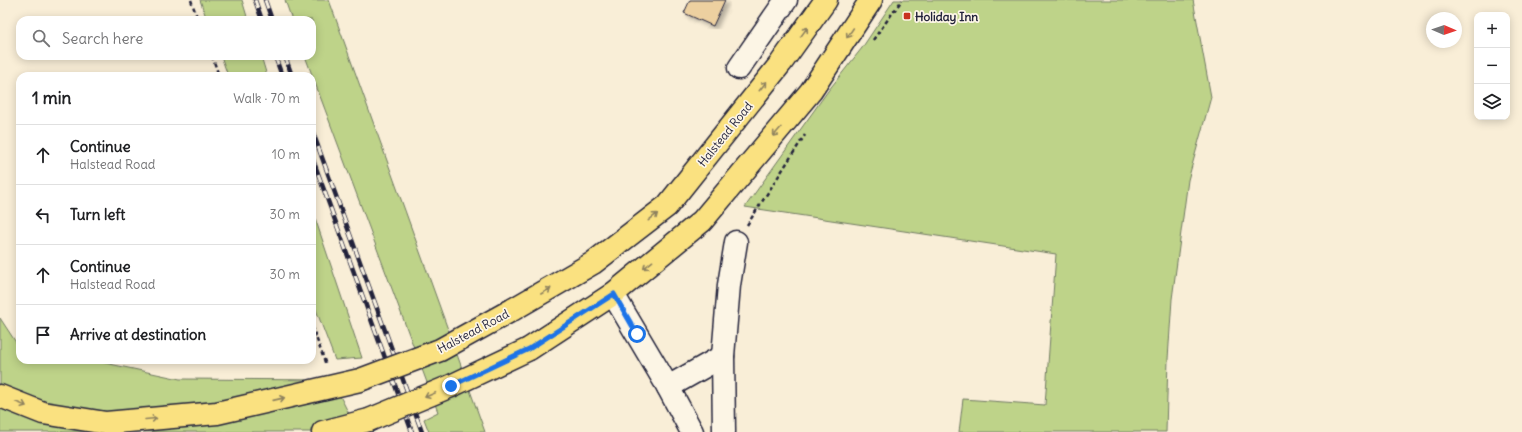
<!DOCTYPE html>
<html lang="en">
<head>
<meta charset="utf-8">
<style>
  :root { --surface:#fff; --page:#f6f6f6; --text:#202124; --muted:#757577; --line:#e0e0e0 }
  body { margin:0; font-family:Delius,sans-serif; background:var(--page); color:var(--text) }
  .controls { position:absolute; right:12px; top:12px; display:grid; overflow:hidden; border-radius:8px; box-shadow:0 2px 10px #0003 }
  .controls button { width:36px; height:36px; display:grid; place-items:center; padding:0; border:0; border-bottom:1px solid var(--line); background:var(--surface); color:var(--text); font:20px sans-serif }
  .compass { position:absolute; left:1426px; top:12px; width:36px; height:36px; border-radius:50%; background:var(--surface); box-shadow:0 2px 10px #0003; rotate:92deg }
  .stop { position:absolute; width:12px; height:12px; margin:-9px; border:3px solid #1a73e8; border-radius:50%; background:#fff }
  .stop.end { background:#1a73e8; border-color:#fff; box-shadow:0 1px 4px #0008 }
  .list { margin:0; padding:0; list-style:none }
  h2 { display:flex; justify-content:space-between; align-items:center; height:52px; margin:0; padding:0 16px; font-size:17px }
  h2 small { font-size:13px; font-weight:400; color:var(--muted) }
  .list li { display:grid; grid-template-columns:26px 1fr auto; gap:12px; align-items:center; box-sizing:border-box; height:60px; padding:0 16px; border-top:1px solid var(--line) }
  .list b { display:block; font-size:15px; white-space:nowrap }
  .list p { margin:0; font-size:13px; white-space:nowrap; color:var(--muted) }
  .list em { font-size:13px; font-style:normal; color:var(--muted) }
  .icon { flex:none; width:22px; height:22px; fill:none; stroke:currentColor; stroke-width:2; stroke-linecap:round; stroke-linejoin:round }
  .map { position:relative; flex:none; width:1522px; height:432px; overflow:hidden }
  .search { position:absolute; background:var(--surface); box-shadow:0 2px 10px #0003; left:16px; top:16px; width:300px; height:44px; display:flex; align-items:center; gap:10px; box-sizing:border-box; padding:0 14px; border-radius:12px; color:var(--muted); font-size:15px }
  .panel { position:absolute; background:var(--surface); box-shadow:0 2px 10px #0003; left:16px; top:72px; width:300px; height:292px; border-radius:12px }
  .map>svg:first-child { display:block }
  .green { fill:#bed389; stroke:#707a62 }
  .building { fill:#edd0a0; stroke:#22223b; filter:url(#shadow) }
  .lines { fill:none; stroke-linecap:round; stroke-linejoin:round }
  .minor-casing { stroke:#22223b; stroke-width:25 }
  .major-casing { stroke:#22223b; stroke-width:25 }
  .path { stroke:#22223b; stroke-width:2.5; stroke-dasharray:4 3; stroke-linecap:butt }
  .minor { stroke:#fcf5e5; stroke-width:22 }
  .major { stroke:#fae180; stroke-width:22 }
  .rail-casing { stroke:#22223b; stroke-width:4.5 }
  .rail { stroke:#fcf5e5; stroke-width:3; stroke-dasharray:9; stroke-linecap:butt }
  .major-bridge-casing { stroke:#22223b; stroke-width:25; stroke-linecap:butt }
  .major-bridge { stroke:#fae180; stroke-width:22 }
  .oneway { stroke:#8e825e }
  .route { stroke:#1a73e8; stroke-width:5 }
  .poi-dot { fill:#c8321e; stroke:#fcf5e5; stroke-width:1.5 }
  .labels { text-anchor:middle; dominant-baseline:central; stroke-width:3.5; stroke-linejoin:round; paint-order:stroke }
  .poi-label { font-size:12px; font-weight:bold; fill:#22223b; stroke:#fcf5e5; text-anchor:start }
  .street-label { font-size:12px; fill:#22223b; stroke:#fcf5e5 }
</style>
</head>
<body>
<div class="map">
<svg width="1522" height="432" viewBox="0 0 1522 432">
  <defs>
    <filter id="shadow"><feDropShadow dx="3.5" dy="3.5" stdDeviation="2" flood-color="#0004"/></filter>
  </defs>
  <rect width="100%" height="100%" fill="#f9eed7"/>
  <filter id="ink" filterUnits="userSpaceOnUse"><feTurbulence type="fractalNoise" baseFrequency=".025" numOctaves="2"/><feDisplacementMap in="SourceGraphic" scale="8" xChannelSelector="R" yChannelSelector="G"/><feConvolveMatrix kernelMatrix="1 2 1 2 8 2 1 2 1" color-interpolation-filters="sRGB"/></filter>
  <g filter="url(#ink)">
    <!-- green -->
    <g class="green">
      <polygon points="200,0 242,0 248,20 207,20"/>
      <polygon points="285,0 329,0 485,432 429,432 424,419 438,412 305,56 312,56 312,20 292,20"/>
      <polygon points="894,0 1193,0 1211,97 1188,180 1172,299 1168,359 1166,432 959,432 963,399 1045,405 1056,254 745,207 828,91 862,48"/>
      <polygon points="221,56 261,56 267,76 228,76"/>
      <polygon points="312,209 362,358 335,360 312,299"/>
      <polygon points="0,318 17,344 20,345 20,360 91,360 180,379 332,380 358,432 0,432"/>
    </g>
    <!-- building -->
    <polygon class="building" points="690,0 725,0 713,26 684,13"/>
    <g class="lines">
      <defs>
        <g id="minor">
          <polyline points="739,68 786,0"/>
          <polyline points="613,294 668,387 692,432"/>
          <polyline points="723,356 724,432"/>
          <polyline points="668,387 723,356 729,285 736,242"/>
        </g>
        <g id="major">
          <polyline points="512,310 593,263 667,206 781,63 826,0"/>
          <polyline points="529,349 613,294 702,221 811,91 871,0"/>
          <polyline points="0,396 43,413 106,423 217,413 360,380"/>
          <polyline points="323,432 369,420"/>
        </g>
      </defs>
      <!-- minor casing -->
      <use href="#minor" class="minor-casing"/>
      <!-- major casing -->
      <use href="#major" class="major-casing"/>
      <!-- path -->
      <g class="path">
        <polyline points="191,0 198,20"/>
        <polyline points="873,40 902,0"/>
        <polyline points="212,56 219,76"/>
        <polyline points="747,225 805,135"/>
        <polyline points="312,326 326,365"/>
      </g>
      <!-- minor -->
      <use href="#minor" class="minor"/>
      <!-- major -->
      <use href="#major" class="major"/>
      <defs>
        <g id="rail">
          <polyline points="255,0 262,20"/>
          <polyline points="265,0 272,20"/>
          <polyline points="275,56 282,76"/>
          <polyline points="285,56 292,76"/>
          <polyline points="312,130 422,432"/>
          <polyline points="312,157 412,432"/>
        </g>
      </defs>
      <!-- rail casing -->
      <use href="#rail" class="rail-casing"/>
      <!-- rail -->
      <use href="#rail" class="rail"/>
      <defs>
        <g id="major-bridge">
          <polyline points="360,380 440,350 512,310"/>
          <polyline points="369,420 451,386 529,349"/>
        </g>
      </defs>
      <!-- major-bridge casing -->
      <use href="#major-bridge" class="major-bridge-casing"/>
      <!-- major-bridge -->
      <use href="#major-bridge" class="major-bridge"/>
    </g>
    <!-- one-way arrows -->
    <defs><path id="oneway-shaft" d="M-6 0H5M1.5-3L5.5 0L1.5 3" fill="none" stroke-width="1.6" stroke-linecap="round" stroke-linejoin="round"/></defs>
    <g class="oneway">
      <use href="#oneway-shaft" transform="translate(804 32) rotate(-54)"/>
      <use href="#oneway-shaft" transform="translate(850 33) rotate(124)"/>
      <use href="#oneway-shaft" transform="translate(763 86) rotate(-51)"/>
      <use href="#oneway-shaft" transform="translate(777 132) rotate(130)"/>
      <use href="#oneway-shaft" transform="translate(653 217) rotate(-38)"/>
      <use href="#oneway-shaft" transform="translate(648 265) rotate(141)"/>
      <use href="#oneway-shaft" transform="translate(546 291) rotate(-30)"/>
      <use href="#oneway-shaft" transform="translate(430 395) rotate(157)"/>
      <use href="#oneway-shaft" transform="translate(279 399) rotate(-13)"/>
      <use href="#oneway-shaft" transform="translate(21 404) rotate(22)"/>
      <use href="#oneway-shaft" transform="translate(151 419) rotate(-5)"/>
    </g>
  </g>
  <g class="lines" filter="url(#ink)">
    <!-- route -->
    <polyline class="route" points="451,386 529,349 614,294 637,334"/>
  </g>
  <!-- markers -->
  <rect class="poi-dot" x="903" y="12" width="8" height="8" rx="2"/>
  <g class="labels">
    <!-- poi labels -->
    <g class="poi-label">
      <text x="915" y="16">Holiday Inn</text>
    </g>
    <!-- street labels -->
    <g class="street-label">
      <text transform="translate(725 134) rotate(-51)">Halstead Road</text>
      <text transform="translate(473 331) rotate(-28)">Halstead Road</text>
    </g>
  </g>
</svg>
<div class="controls">
<button>+</button>
<button>−</button>
<button><svg class="icon" aria-label="layers" viewBox="0 0 24 24"><path d="M12 4l9 5-9 5-9-5zM3 14l9 5 9-5"/></svg></button>
</div>
<svg class="compass" viewBox="-18 -18 36 36"><path d="M0-13l5 13h-10z" fill="#e53935"/><path d="M0 13l5-13h-10z" fill="#757577"/></svg>
<div class="stop" style="left:637px;top:334px"></div>
<div class="stop end" style="left:451px;top:386px"></div>
<div class="search"><svg class="icon" aria-label="search" viewBox="0 0 24 24"><circle cx="10" cy="10" r="6"/><path d="M15 15l6 6"/></svg>Search here</div>
<section class="panel">
<h2>1 min<small>Walk · 70 m</small></h2>
<ul class="list">
<li><svg class="icon" aria-label="ahead" viewBox="0 0 24 24"><path d="M12 20V5M6 11l6-6 6 6"/></svg><div><b>Continue</b><p>Halstead Road</p></div><em>10 m</em></li>
<li><svg class="icon" aria-label="left" viewBox="0 0 24 24"><path d="M17 20v-9H6M10 6l-5 5 5 5"/></svg><div><b>Turn left</b></div><em>30 m</em></li>
<li><svg class="icon" aria-label="ahead" viewBox="0 0 24 24"><path d="M12 20V5M6 11l6-6 6 6"/></svg><div><b>Continue</b><p>Halstead Road</p></div><em>30 m</em></li>
<li><svg class="icon" aria-label="arrive" viewBox="0 0 24 24"><path d="M6 21V4h12l-3 4 3 4H6"/></svg><div><b>Arrive at destination</b></div></li>
</ul>
</section>
</div>
</body>
</html>
